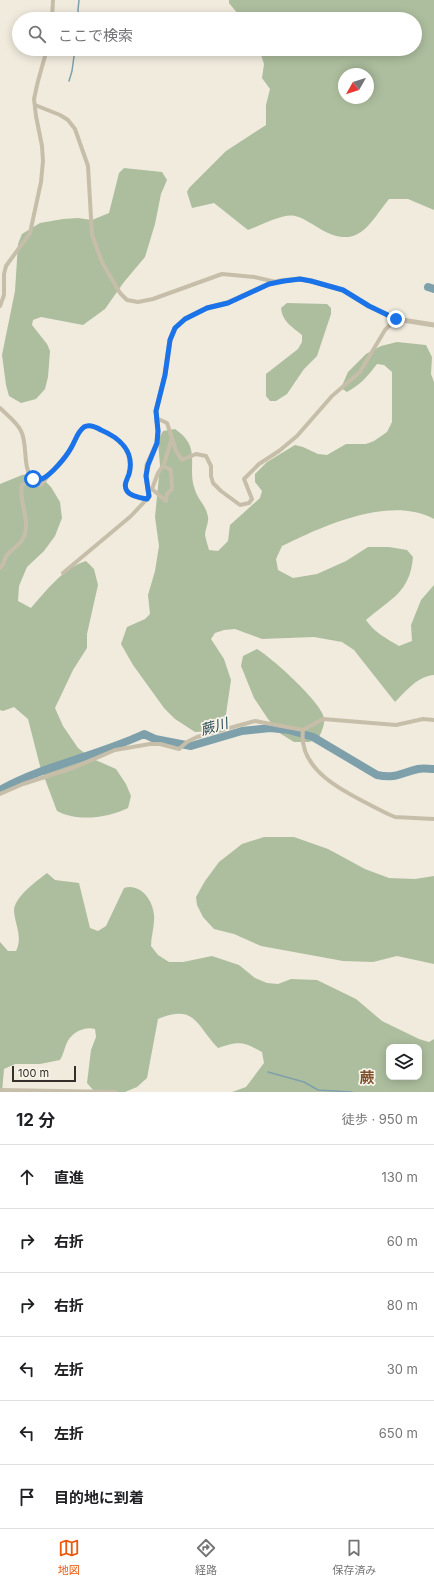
<!DOCTYPE html>
<html lang="ja">
<head>
<meta charset="utf-8">
<style>
  :root { --surface:#fff; --page:#f2f2f2; --text:#202124; --muted:#757577; --line:#e0e0e0; --accent:#ea580c }
  body { margin:0; font-family:Inter,"Noto Sans JP",sans-serif; background:var(--page); color:var(--text) }
  .controls { position:absolute; right:12px; bottom:12px; display:grid; overflow:hidden; border-radius:8px; box-shadow:0 2px 10px #0003 }
  .controls button { width:36px; height:36px; display:grid; place-items:center; padding:0; border:0; border-bottom:1px solid var(--line); background:var(--surface); color:var(--text); font:20px sans-serif }
  .compass { position:absolute; left:338px; top:68px; width:36px; height:36px; border-radius:50%; background:var(--surface); box-shadow:0 2px 10px #0003; rotate:231deg }
  .scale { position:absolute; left:12px; bottom:10px; width:64px; box-sizing:border-box; padding-left:4px; border:2px solid #352f29; border-top:0; font-size:11px; line-height:14px; white-space:nowrap; color:#352f29; -webkit-text-stroke:3px #f8f4e9; paint-order:stroke }
  .stop { position:absolute; width:12px; height:12px; margin:-9px; border:3px solid #1a73e8; border-radius:50%; background:#fff }
  .stop.end { background:#1a73e8; border-color:#fff; box-shadow:0 1px 4px #0008 }
  .list { margin:0; padding:0; list-style:none }
  h2 { display:flex; justify-content:space-between; align-items:center; height:52px; margin:0; padding:0 16px; font-size:17px }
  h2 small { font-size:13px; font-weight:400; color:var(--muted) }
  .list li { display:grid; grid-template-columns:26px 1fr auto; gap:12px; align-items:center; box-sizing:border-box; height:64px; padding:0 16px; border-top:1px solid var(--line) }
  .list b { display:block; font-size:15px; white-space:nowrap }
  .list em { font-size:13px; font-style:normal; color:var(--muted) }
  .icon { flex:none; width:22px; height:22px; fill:none; stroke:currentColor; stroke-width:2; stroke-linecap:round; stroke-linejoin:round }
  .map { position:relative; flex:none; width:434px; height:1092px; overflow:hidden }
  .search { position:absolute; background:var(--surface); box-shadow:0 2px 10px #0003; left:12px; right:12px; top:12px; height:44px; display:flex; align-items:center; gap:10px; box-sizing:border-box; padding:0 14px; border-radius:22px; color:var(--muted); font-size:15px }
  .sheet { height:436px; background:var(--surface) }
  nav { display:flex; justify-content:space-around; align-items:center; box-sizing:border-box; height:56px; border-top:1px solid var(--line); background:var(--surface); font-size:11px; color:var(--muted) }
  nav a { display:grid; justify-items:center; gap:2px }
  nav .on { color:var(--accent) }
  .map>svg:first-child { display:block }
  .green { fill:#adbe9e; fill-rule:evenodd }
  .lines { fill:none; stroke-linecap:round; stroke-linejoin:round }
  .stream { stroke:#7ea0ab; stroke-width:1.5 }
  .river { stroke:#7ea0ab; stroke-width:8 }
  .minor { stroke:#c7beaa; stroke-width:4 }
  .tertiary { stroke:#c7beaa; stroke-width:5 }
  .route { stroke:#1a73e8; stroke-width:5 }
  .labels { text-anchor:middle; dominant-baseline:central; stroke-width:3.5; stroke-linejoin:round; paint-order:stroke }
  .water-label { font-size:14px; font-style:italic; fill:#224653; stroke:#f8f4e9 }
  .quarter-label { font-size:15px; font-weight:bold; fill:#7e4f29; stroke:#f8f4e9 }
</style>
</head>
<body>
<div class="map">
<svg width="434" height="1092" viewBox="0 0 434 1092">
  <rect width="100%" height="100%" fill="#f0ebdd"/>
  <!-- green -->
  <g class="green">
    <path d="M 229,0 L 434,0 L 434,210 L 408,199 L 389,199 C 369,224 359,250 322,230 C 315,226 302,217 295,216 C 283,213 260,226 248,230 L 214,203 L 192,208 L 187,192 L 189,188 L 226,151 L 266,125 L 266,105 L 270,89 L 262,78 L 264,64 L 259,49 L 415,49 L 415,19 L 242,19 L 229,3 ZM 344,74 L 368,74 L 368,98 L 344,98 Z"/>
    <polygon points="124,168 162,172 167,180 161,194 155,224 145,257 124,282 105,309 83,325 41,317 33,320 32,325 47,344 50,351 48,377 45,389 36,399 21,403 9,396 6,385 2,355 15,291 18,244 22,234 40,223 63,219 78,218 92,220 109,213 119,173"/>
    <path d="M 287,303 L 327,304 L 331,308 L 331,314 L 317,356 L 304,369 L 287,394 L 276,401 L 270,401 L 266,396 L 266,374 L 298,349 L 302,342 L 302,335 C 292,327 282,321 281,308 Z"/>
    <path d="M 397,342 L 426,345 L 432,357 L 431,374 L 434,382 L 434,519 C 390,495 323,526 282,546 L 276,559 L 278,570 L 293,578 L 317,574 L 346,561 L 368,547 L 389,547 L 407,550 L 413,557 C 410,593 390,599 366,620 C 374,632 387,639 399,646 L 412,641 L 411,625 L 421,600 L 434,585 L 434,675 C 418,676 406,691 395,702 L 354,650 L 342,642 L 314,637 L 262,639 L 235,629 L 224,630 L 215,633 L 211,639 L 224,659 L 231,680 L 225,721 L 214,731 L 195,732 L 175,719 L 164,708 L 133,665 L 121,644 L 127,627 L 145,619 L 150,614 L 148,595 L 155,571 L 159,546 L 155,517 L 160,466 L 158,440 L 163,431 L 175,429 C 203,448 186,466 195,490 C 198,500 206,505 208,517 C 209,523 205,529 205,535 C 206,540 208,546 209,550 L 218,551 L 228,541 L 230,525 L 260,498 L 262,491 L 255,482 L 255,474 L 267,462 L 295,445 L 303,447 L 318,454 L 327,455 L 346,444 L 366,444 L 374,441 L 387,432 L 392,422 L 392,372 L 384,365 L 377,364 C 368,376 360,385 347,392 L 341,388 L 348,372 L 366,354 L 381,346 Z"/>
    <path d="M 30,474 L 42,478 L 51,487 L 60,502 L 62,518 L 55,536 L 44,551 L 27,567 L 19,586 L 18,601 L 31,608 C 47,590 63,568 86,561 L 94,569 L 98,585 L 87,634 L 87,648 L 73,670 L 55,708 L 63,726 L 78,748 L 91,758 L 116,769 L 126,784 L 131,796 L 128,808 C 108,818 77,822 57,811 L 40,766 L 28,719 L 14,707 L 3,711 L 0,710 L 0,484 L 22,475 Z"/>
    <path d="M 257,649 C 272,658 320,701 324,718 C 325,725 321,733 318,739 L 309,742 L 294,742 L 281,734 L 268,719 L 254,698 L 241,666 L 243,656 Z"/>
    <polygon points="264,837 294,837 328,849 365,869 389,878 415,879 434,876 434,964 397,956 373,962 343,961 261,946 234,934 214,929 203,917 197,905 196,897 205,881 219,862 242,844"/>
    <path d="M 47,873 L 55,880 L 79,883 L 90,928 L 98,931 L 106,926 L 124,888 C 140,883 153,900 154,915 C 155,925 151,936 151,946 L 158,955 L 169,962 L 183,962 L 212,956 L 239,965 L 255,978 L 267,983 L 278,984 L 291,979 L 317,980 L 356,999 L 382,1021 L 419,1039 L 429,1042 L 434,1039 L 434,1092 L 232,1092 L 246,1087 L 264,1063 L 262,1052 C 243,1041 238,1041 218,1048 C 197,1027 196,1003 158,1019 L 147,1078 L 137,1087 L 125,1092 L 97,1092 L 94,1091 L 87,1083 L 91,1050 L 96,1037 L 95,1029 C 84,1026 70,1033 66,1045 C 64,1050 63,1055 60,1060 L 40,1064 L 15,1064 L 4,1069 L 2,1092 L 0,1092 L 0,942 L 8,951 L 16,951 C 23,937 15,925 14,911 C 14,897 37,881 47,873 ZM 389,1047 L 419,1047 L 419,1077 L 389,1077 Z"/>
  </g>
  <g class="lines">
    <!-- stream -->
    <g class="stream">
      <polyline points="78,19 78,10 79,0"/>
      <polyline points="69,81 72,71 75,49"/>
      <polyline points="268,1072 304,1082 318,1090 352,1092"/>
    </g>
    <!-- river -->
    <g class="river">
      <polyline points="428,287 434,289"/>
      <path d="M 0,790 C 45,765 97,756 144,734 L 155,739 L 191,746 L 242,731 L 270,728 L 289,730 L 313,737 L 377,775 C 396,779 400,773 418,769 C 423,768 429,769 434,769"/>
    </g>
    <!-- minor -->
    <g class="minor">
      <polyline points="52,19 53,0"/>
      <polyline points="35,105 60,115 68,120 75,129 88,166 92,235 102,262 120,293 127,300 138,302 153,299 222,274 254,277 276,282"/>
      <polyline points="0,306 4,295 4,274 6,266 30,233 41,182 43,161 42,146 36,116 34,99 38,81 47,49"/>
      <path d="M 0,408 C 7,415 17,422 21,431 C 28,444 22,469 33,479 C 47,482 65,460 71,448 C 75,442 77,432 84,427 C 89,424 95,427 101,430 C 120,438 135,451 129,474 C 127,480 123,485 127,491 C 130,496 141,498 147,499 L 131,516 L 63,573"/>
      <polyline points="156,418 167,423 172,438"/>
      <polyline points="152,489 166,501 167,494 172,489 171,470 163,466"/>
      <polyline points="148,491 152,489 158,473 164,464 172,438 176,451 182,460 196,454 206,456 211,466 211,476 213,483 221,491 240,505 249,503 252,499 244,479 259,464 279,451 297,436 332,396 360,372 385,330 396,319"/>
      <path d="M 0,568 C 4,565 4,559 7,555 C 12,549 18,546 22,540 C 33,522 18,504 22,485 L 26,483 L 41,485 L 48,476"/>
      <path d="M 303,730 C 297,775 356,797 388,814 L 395,817 L 434,819"/>
      <polyline points="0,794 23,784 73,768 115,750 150,744 160,744 179,749 187,742 197,737 255,721 303,730 323,719 396,725 423,719 434,720"/>
      <polyline points="0,1090 116,1092"/>
    </g>
    <!-- tertiary -->
    <polyline class="tertiary" points="147,499 149,496 146,476 147,465 157,443 158,431 156,411 165,375 170,340 175,328 185,319 207,308 227,303 269,284 280,281 300,279 311,281 343,290 369,306 396,319 434,325"/>
  </g>
  <g class="lines">
    <!-- route -->
    <path class="route" d="M 33,479 C 36,480 39,480 42,479 C 51,475 66,457 71,448 C 75,442 77,432 84,427 C 89,424 96,427 101,430 C 120,438 135,452 129,474 C 127,480 123,485 127,491 C 130,496 141,498 147,499 L 149,496 L 146,476 L 148,465 L 157,443 L 158,431 L 156,411 L 165,375 L 170,340 L 175,328 L 185,319 L 207,308 L 228,303 L 269,284 L 284,281 L 300,279 L 311,281 L 343,290 L 369,306 L 396,319"/>
  </g>
  <g class="labels">
    <!-- water labels -->
    <g class="water-label">
      <text transform="translate(214 726) rotate(-16)">蕨川</text>
    </g>
    <!-- quarter labels -->
    <g class="quarter-label">
      <text x="367" y="1077">蕨</text>
    </g>
  </g>
</svg>
<div class="controls">
<button><svg class="icon" aria-label="layers" viewBox="0 0 24 24"><path d="M12 4l9 5-9 5-9-5zM3 14l9 5 9-5"/></svg></button>
</div>
<svg class="compass" viewBox="-18 -18 36 36"><path d="M0-13l5 13h-10z" fill="#e53935"/><path d="M0 13l5-13h-10z" fill="#757577"/></svg>
<div class="scale">100 m</div>
<div class="stop" style="left:33px;top:479px"></div>
<div class="stop end" style="left:396px;top:319px"></div>
<div class="search"><svg class="icon" aria-label="search" viewBox="0 0 24 24"><circle cx="10" cy="10" r="6"/><path d="M15 15l6 6"/></svg>ここで検索</div>
</div>
<section class="sheet">
<h2>12 分<small>徒歩 · 950 m</small></h2>
<ul class="list">
<li><svg class="icon" aria-label="ahead" viewBox="0 0 24 24"><path d="M12 20V5M6 11l6-6 6 6"/></svg><div><b>直進</b></div><em>130 m</em></li>
<li><svg class="icon" aria-label="right" viewBox="0 0 24 24"><path d="M7 20v-9h11M14 6l5 5-5 5"/></svg><div><b>右折</b></div><em>60 m</em></li>
<li><svg class="icon" aria-label="right" viewBox="0 0 24 24"><path d="M7 20v-9h11M14 6l5 5-5 5"/></svg><div><b>右折</b></div><em>80 m</em></li>
<li><svg class="icon" aria-label="left" viewBox="0 0 24 24"><path d="M17 20v-9H6M10 6l-5 5 5 5"/></svg><div><b>左折</b></div><em>30 m</em></li>
<li><svg class="icon" aria-label="left" viewBox="0 0 24 24"><path d="M17 20v-9H6M10 6l-5 5 5 5"/></svg><div><b>左折</b></div><em>650 m</em></li>
<li><svg class="icon" aria-label="arrive" viewBox="0 0 24 24"><path d="M6 21V4h12l-3 4 3 4H6"/></svg><div><b>目的地に到着</b></div></li>
</ul>
</section>
<nav>
<a class="on"><svg class="icon" aria-label="map" viewBox="0 0 24 24"><path d="M3 6l6-2 6 2 6-2v14l-6 2-6-2-6 2zM9 4v14M15 6v14"/></svg>地図</a>
<a><svg class="icon" aria-label="directions" viewBox="0 0 24 24"><path d="M12 3l9 9-9 9-9-9zM9 14v-3h6M13 9l2 2-2 2"/></svg>経路</a>
<a><svg class="icon" aria-label="saved" viewBox="0 0 24 24"><path d="M7 4h10v16l-5-4-5 4z"/></svg>保存済み</a>
</nav>
</body>
</html>
